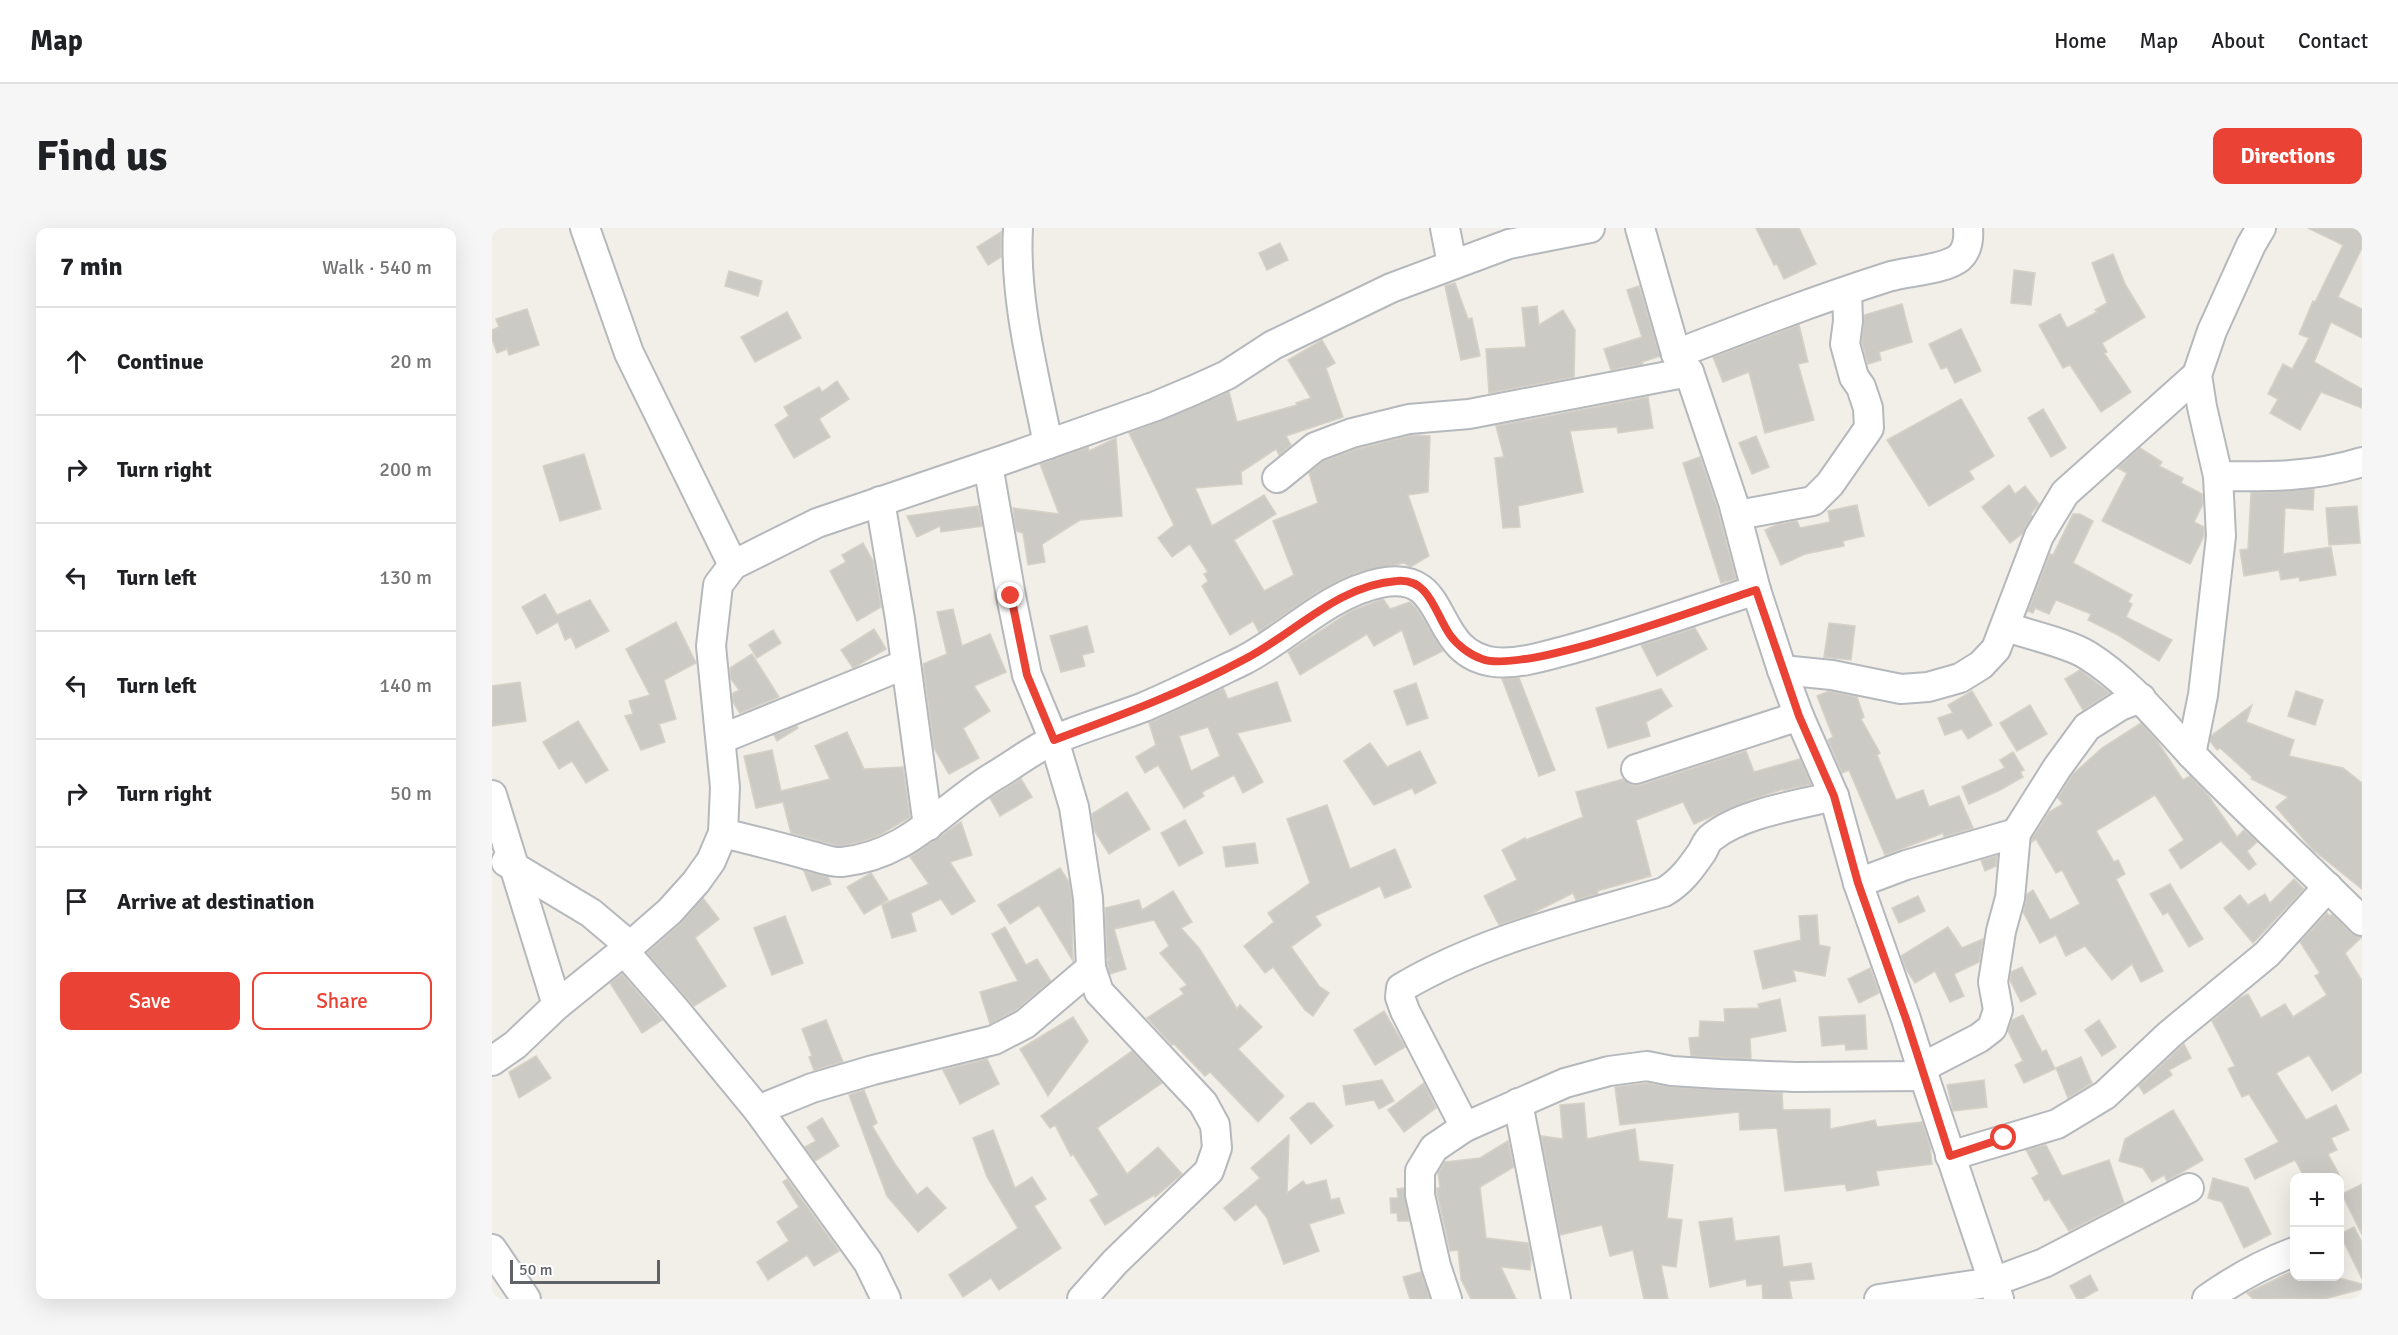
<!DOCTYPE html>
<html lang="en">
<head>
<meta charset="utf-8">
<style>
  :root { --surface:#fff; --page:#f6f6f6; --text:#202124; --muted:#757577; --line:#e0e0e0; --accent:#ea4335 }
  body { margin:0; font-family:Signika,sans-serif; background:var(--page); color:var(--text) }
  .controls { position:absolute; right:18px; bottom:18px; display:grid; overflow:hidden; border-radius:12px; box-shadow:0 6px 24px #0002 }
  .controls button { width:54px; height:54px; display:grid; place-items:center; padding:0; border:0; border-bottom:2px solid var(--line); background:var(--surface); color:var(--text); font:30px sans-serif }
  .scale { position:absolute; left:18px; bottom:15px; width:150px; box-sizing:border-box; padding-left:6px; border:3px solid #5f6368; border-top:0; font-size:16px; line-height:21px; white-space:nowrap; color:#5f6368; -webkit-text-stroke:4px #fff; paint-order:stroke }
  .stop { position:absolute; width:18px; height:18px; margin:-14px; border:4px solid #ea4335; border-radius:50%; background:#fff }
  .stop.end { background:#ea4335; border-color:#fff; box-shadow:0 2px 6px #0008 }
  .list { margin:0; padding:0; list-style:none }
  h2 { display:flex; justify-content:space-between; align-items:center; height:78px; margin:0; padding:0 24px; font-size:26px }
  h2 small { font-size:20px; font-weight:400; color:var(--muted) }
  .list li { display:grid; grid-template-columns:39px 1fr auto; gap:18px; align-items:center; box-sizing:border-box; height:108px; padding:0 24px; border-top:2px solid var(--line) }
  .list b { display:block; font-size:22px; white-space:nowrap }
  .list em { font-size:20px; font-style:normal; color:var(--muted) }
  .actions { display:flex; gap:12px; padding:18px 24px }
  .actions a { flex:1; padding:14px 0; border:2px solid var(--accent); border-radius:12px; text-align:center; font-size:21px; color:var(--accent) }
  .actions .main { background:var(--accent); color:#fff }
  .icon { flex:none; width:33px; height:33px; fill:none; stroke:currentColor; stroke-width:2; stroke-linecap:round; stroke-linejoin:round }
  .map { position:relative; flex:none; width:1870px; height:1071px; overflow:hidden; border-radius:12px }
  header { display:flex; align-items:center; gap:36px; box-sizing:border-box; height:84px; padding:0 30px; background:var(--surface); border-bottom:2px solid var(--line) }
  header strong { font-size:28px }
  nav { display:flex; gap:33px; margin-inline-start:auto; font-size:21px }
  .intro { display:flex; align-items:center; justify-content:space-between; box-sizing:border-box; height:144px; padding:0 36px }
  h1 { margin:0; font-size:42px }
  .button { padding:15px 27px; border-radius:12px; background:var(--accent); color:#fff; font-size:21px; font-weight:700 }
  main { display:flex; gap:36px; padding:0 36px }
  aside { flex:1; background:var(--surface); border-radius:12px; box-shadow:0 6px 24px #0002 }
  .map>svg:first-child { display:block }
  .building { fill:#cccac5; stroke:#d6d1c6; stroke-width:1.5; fill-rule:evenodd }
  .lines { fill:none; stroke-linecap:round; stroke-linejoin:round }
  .minor-casing { stroke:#b5b8bc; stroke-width:32 }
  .minor { stroke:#fff; stroke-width:28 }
  .route { stroke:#ea4335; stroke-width:8 }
</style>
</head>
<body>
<header>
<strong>Map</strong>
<nav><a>Home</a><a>Map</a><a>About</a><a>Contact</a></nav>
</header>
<div class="intro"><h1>Find us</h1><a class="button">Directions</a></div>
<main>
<aside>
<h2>7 min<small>Walk · 540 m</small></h2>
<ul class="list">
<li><svg class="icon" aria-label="ahead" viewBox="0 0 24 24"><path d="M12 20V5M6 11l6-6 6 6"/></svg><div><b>Continue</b></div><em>20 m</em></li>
<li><svg class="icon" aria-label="right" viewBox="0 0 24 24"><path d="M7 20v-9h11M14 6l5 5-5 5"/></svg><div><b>Turn right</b></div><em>200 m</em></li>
<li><svg class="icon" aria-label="left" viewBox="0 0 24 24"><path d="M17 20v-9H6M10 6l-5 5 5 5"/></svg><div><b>Turn left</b></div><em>130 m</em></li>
<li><svg class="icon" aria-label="left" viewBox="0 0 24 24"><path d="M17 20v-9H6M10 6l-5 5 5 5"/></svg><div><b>Turn left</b></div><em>140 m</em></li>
<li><svg class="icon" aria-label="right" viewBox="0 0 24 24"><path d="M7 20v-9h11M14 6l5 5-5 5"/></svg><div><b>Turn right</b></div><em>50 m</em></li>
<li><svg class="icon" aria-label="arrive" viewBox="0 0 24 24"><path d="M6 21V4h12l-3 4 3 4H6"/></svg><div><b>Arrive at destination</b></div></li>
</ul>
<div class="actions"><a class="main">Save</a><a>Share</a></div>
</aside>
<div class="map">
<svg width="1870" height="1071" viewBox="0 0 1870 1071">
  <rect width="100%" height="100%" fill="#f1efe8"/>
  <!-- building -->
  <g class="building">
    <polygon points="1264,0 1307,0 1324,36 1292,51 1285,36 1282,37"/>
    <polygon points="1816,0 1870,0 1870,20 1846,69 1870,81 1870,110 1839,94 1822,134 1870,161 1870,180 1829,164 1808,202 1778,185 1786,171 1776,166 1791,136 1800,141 1817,110 1807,106 1821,73 1823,74 1851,17"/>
    <polygon points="509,4 509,29 496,37 485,19"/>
    <polygon points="788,15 796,32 775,42 767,25"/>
    <polygon points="1621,26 1633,56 1653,89 1610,115 1615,124 1612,125 1639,164 1609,184 1578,137 1571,140 1547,97 1568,86 1575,100 1605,84 1603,82 1615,75 1600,35"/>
    <polygon points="1522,42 1543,45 1539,77 1519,75"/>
    <polygon points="237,43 270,53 266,68 233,58"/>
    <polygon points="963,55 976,91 980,90 988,128 969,132 953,58"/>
    <polygon points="1147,58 1168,128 1150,134 1151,136 1119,142 1112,121 1150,109 1135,62"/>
    <polygon points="1410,76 1420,114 1387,124 1389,132 1376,136 1370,115 1372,87"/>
    <polygon points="1045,78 1047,97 1071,82 1083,102 1082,149 997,165 994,121 1034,119 1030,80"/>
    <polygon points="35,81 47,117 17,127 15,121 5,125 0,111 0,102 7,99 4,91"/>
    <polygon points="295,84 309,110 263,134 249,109"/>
    <polygon points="1307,97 1316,134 1306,136 1322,192 1273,205 1257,144 1231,154 1221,129"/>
    <polygon points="1469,101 1489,143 1463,155 1455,139 1449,141 1437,116"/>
    <polygon points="830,112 843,135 834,140 851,189 794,208 799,217 787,227 784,221 749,244 750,256 703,260 720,298 772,267 784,286 742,312 772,363 802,347 781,293 826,275 817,245 831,233 865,221 920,207 938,208 936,264 916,267 937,328 918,339 912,335 863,345 825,364 767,404 761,393 738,407 710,358 716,353 712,346 716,344 698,316 680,329 666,310 682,297 637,205 737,164 745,194 805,177 804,175 819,170 796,132"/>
    <polygon points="345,153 357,171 327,191 338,209 302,230 283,197 297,188 292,179 327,159 330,164"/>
    <polygon points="1156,169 1161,200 1126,205 1125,199 1078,203 1091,264 1026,278 1028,299 1011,300 1003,230 1012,229 1004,198"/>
    <polygon points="1469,171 1502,228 1477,243 1482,251 1437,278 1395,212"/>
    <polygon points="1551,181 1574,220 1559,229 1536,190"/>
    <polygon points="1264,208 1277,239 1260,246 1247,215"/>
    <polygon points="624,210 630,288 588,292 550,316 553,334 536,337 531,305 524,303 521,280 567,286 548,236 596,219 597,223"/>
    <polygon points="1648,220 1670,234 1667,238 1691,250 1689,255 1710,266 1711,276 1702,294 1712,299 1712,308 1698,336 1610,293 1635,245 1626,240"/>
    <polygon points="92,226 109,281 68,293 51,238"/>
    <polygon points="1208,229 1225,279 1244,351 1229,355 1191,235"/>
    <polygon points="1517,257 1523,266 1533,258 1547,276 1539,286 1540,288 1530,306 1518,315 1490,279"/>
    <polygon points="1822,261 1821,282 1793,280 1791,326 1839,319 1844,347 1808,353 1807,349 1789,352 1787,342 1752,348 1748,322 1756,321 1759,265"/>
    <polygon points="1365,277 1372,308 1351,313 1352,318 1313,326 1289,337 1273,302 1286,296 1305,293 1308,300 1338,294 1336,283"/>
    <polygon points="486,278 490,298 449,304 448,298 425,309 415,288"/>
    <polygon points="1865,278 1868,315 1837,317 1834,280"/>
    <polygon points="1581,286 1588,286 1601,293 1581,335 1640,367 1636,374 1640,376 1634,389 1680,412 1667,433 1626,407 1596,392 1599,386 1564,372 1557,386 1543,380 1541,385 1536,383 1558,326 1561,327"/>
    <polygon points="371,315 381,333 389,379 365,393 338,343 354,334 350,327"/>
    <polygon points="53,366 65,387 98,372 117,403 84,420 79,409 73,412 66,394 45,406 30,379"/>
    <polygon points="891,371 898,381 918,374 925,381 951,423 922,437 910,402 882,418 875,406 808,447 796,424 859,383"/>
    <polygon points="461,381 470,418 498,406 514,444 482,458 498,483 471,500 487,530 457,546 442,520 431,436 455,426 445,384"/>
    <polygon points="184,394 204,435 172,452 184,491 167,496 173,514 149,522 133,488 141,486 137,473 158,467 134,421"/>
    <polygon points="1337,395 1363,398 1359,432 1332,429"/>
    <polygon points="595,398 602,424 590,427 593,438 569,444 558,408"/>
    <polygon points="1203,400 1215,421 1165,448 1149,417"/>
    <polygon points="382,401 394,421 361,440 349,422"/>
    <polygon points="281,402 289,415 265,430 257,417"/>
    <polygon points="260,426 287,469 248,485 241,474 240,466 247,462 239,451 238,440"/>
    <polygon points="1588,442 1618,465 1591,482 1573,451"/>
    <polygon points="1027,450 1063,542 1047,548 1010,451"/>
    <polygon points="28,454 34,493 0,498 0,458"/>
    <path d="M 785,454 L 799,493 L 745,505 L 771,554 L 751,565 L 742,547 L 710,564 L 712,568 L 692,580 L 666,537 L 653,545 L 644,529 L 664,517 L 657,495 L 731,460 L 736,471 ZM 716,499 L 728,528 L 699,543 L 687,508 Z"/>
    <polygon points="924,455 936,490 915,497 902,463"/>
    <polygon points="1169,461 1180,478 1154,494 1158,508 1116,520 1104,480"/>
    <polygon points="1337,463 1365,469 1372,489 1369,491 1388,525 1385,527 1404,572 1431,562 1437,579 1467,568 1481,600 1452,609 1451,605 1393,627 1357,542 1350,545 1336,512 1341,509 1325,468"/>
    <polygon points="1480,463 1500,497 1476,511 1470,501 1453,507 1446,490 1461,485 1456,477"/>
    <polygon points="1804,463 1831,472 1823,497 1796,488"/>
    <polygon points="1538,477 1555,506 1525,523 1508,495"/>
    <polygon points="1760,477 1754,494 1802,512 1797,528 1851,540 1870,555 1870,661 1820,621 1784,579 1796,569 1759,551 1760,549 1728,520 1725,522 1718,513 1719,508"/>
    <polygon points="86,493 116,542 94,555 80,533 67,541 51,514"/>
    <polygon points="1649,495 1665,513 1691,552 1698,548 1716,567 1745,609 1752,602 1765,614 1755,623 1764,636 1757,642 1729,613 1689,641 1677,622 1692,612 1663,567 1604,603 1622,634 1626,632 1633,646 1624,651 1671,743 1649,754 1640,736 1620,752 1593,718 1574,728 1564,707 1548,715 1531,684 1535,666 1541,662 1558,692 1588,676 1570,642 1564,645 1544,611 1540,614 1540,610 1557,584 1571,576 1566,570 1580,547 1610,520"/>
    <polygon points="305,498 306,500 285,513 282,507"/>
    <polygon points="355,504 372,541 411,539 418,589 388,607 370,614 347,618 299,605 291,574 264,580 252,528 280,522 289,563 338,551 323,518"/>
    <polygon points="878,515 895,539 928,523 944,555 923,566 920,560 882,577 852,533"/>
    <polygon points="1254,523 1262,544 1308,531 1319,556 1292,562 1292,561 1258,572 1202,596 1191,574 1144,592 1159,648 1105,663 1106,666 1084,672 1081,665 1039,686 1007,697 992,668 1025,652 1010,622 1033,610 1034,612 1091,589 1084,564 1131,551 1140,557 1149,557"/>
    <polygon points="1521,524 1532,542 1528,544 1531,549 1508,562 1477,576 1470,559 1513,540 1508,532"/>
    <polygon points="529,551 540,569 508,588 498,570"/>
    <polygon points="635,564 658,601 617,626 602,602 600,586"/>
    <polygon points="835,577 858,641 903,621 919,659 893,670 888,658 823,688 829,697 799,719 827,758 837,765 821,788 813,782 781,739 773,745 752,718 782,694 776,685 818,655 795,591"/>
    <polygon points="693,592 711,625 687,638 669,605"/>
    <polygon points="469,594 480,627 458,634 483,673 460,687 449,671 419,685 424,703 400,710 390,677 437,656 418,629"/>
    <polygon points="763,615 766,635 734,639 731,619"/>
    <polygon points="1505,628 1504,638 1493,643 1489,632"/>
    <polygon points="568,640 577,654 580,672 581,733 547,677 518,696 506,677"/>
    <polygon points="312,643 336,649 339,656 320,663"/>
    <polygon points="379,645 396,672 372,686 355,659"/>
    <polygon points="1802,651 1812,661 1761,715 1732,680 1748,667 1756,677 1773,666 1778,675"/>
    <polygon points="1678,656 1711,711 1697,719 1676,684 1671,687 1658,666"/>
    <polygon points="681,663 700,694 689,700 707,720 745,781 748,777 770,799 746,821 792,868 766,894 718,844 713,848 682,816 680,817 655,790 692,766 688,761 695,757 668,725 677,718 662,692 622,701 634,741 618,746 615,734 619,729 615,731 613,680 647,672 650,682"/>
    <polygon points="1426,668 1433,683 1407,695 1400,680"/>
    <polygon points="211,670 227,691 203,710 234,758 202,778 155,725 189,695"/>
    <polygon points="1835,685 1838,688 1840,686 1859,705 1870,709 1853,725 1870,753 1870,844 1840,863 1817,827 1784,845 1814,892 1844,877 1857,902 1839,910 1845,922 1836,926 1849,950 1813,950 1803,932 1763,951 1753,931 1787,914 1757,866 1750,869 1736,841 1743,838 1720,793 1748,770 1756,766 1769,790 1793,776 1801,789 1835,767 1823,748 1828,745 1808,714"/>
    <polygon points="1325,687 1327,717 1338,719 1333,748 1301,742 1304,753 1271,761 1262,723 1309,712 1307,688"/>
    <polygon points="293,688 311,735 280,747 262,700"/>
    <polygon points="513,699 534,737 545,731 559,753 524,782 498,796 488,764 526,753 500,706"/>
    <polygon points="1456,699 1470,720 1491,711 1487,734 1462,746 1472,768 1458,774 1443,743 1423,755 1414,741 1409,728"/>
    <polygon points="1530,739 1544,766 1529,774 1518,752 1519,744"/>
    <polygon points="1378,740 1387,765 1367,775 1356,751"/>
    <polygon points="130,746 170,792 150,805 118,755"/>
    <polygon points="1288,771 1294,803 1258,810 1259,831 1199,828 1197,810 1207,809 1208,793 1233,794 1232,781 1267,780 1266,776"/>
    <polygon points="892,783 913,819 883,837 862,802"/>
    <polygon points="1373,787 1375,821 1354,822 1353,816 1330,818 1327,789"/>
    <polygon points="1531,787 1550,824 1554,822 1563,841 1532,855 1523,837 1531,833 1516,803 1520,792"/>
    <polygon points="581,789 596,813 556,868 528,821"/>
    <polygon points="334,792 351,834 322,842 317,829 320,828 310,801"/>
    <polygon points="1607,792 1624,819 1610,828 1593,802"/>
    <polygon points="1692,816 1699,830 1677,842 1680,847 1652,866 1647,858"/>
    <polygon points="640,823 670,855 605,900 635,946 666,919 690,946 663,969 662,967 613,997 598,972 607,967 581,926 579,928 563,897 558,900 549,888"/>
    <polygon points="44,828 59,850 27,870 17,844"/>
    <polygon points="1589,829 1600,855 1576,870 1564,840"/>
    <polygon points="495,831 507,856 468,876 451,842"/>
    <polygon points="890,852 902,873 887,881 882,872 854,877 851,858"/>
    <polygon points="1492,852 1495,879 1461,883 1455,857"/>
    <polygon points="932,855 944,880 912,904 896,882"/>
    <polygon points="1154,855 1179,859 1290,865 1291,882 1338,881 1338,901 1383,892 1385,899 1430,894 1438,918 1440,936 1384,943 1387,957 1355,963 1353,956 1293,963 1285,900 1248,902 1247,884 1128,897 1123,859"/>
    <polygon points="372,862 385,895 380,898 403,936 425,967 435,959 454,980 426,1004 395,968 357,867"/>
    <polygon points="816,875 822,875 841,898 819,916 798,890"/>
    <polygon points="1092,875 1095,911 1143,901 1147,933 1181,937 1175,990 1190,992 1184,1039 1169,1037 1176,1071 1152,1071 1141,1022 1118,1028 1110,997 1068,1007 1049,908 1071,911 1068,877"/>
    <polygon points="1681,882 1711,932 1675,953 1672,947 1660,954 1651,940 1627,933 1633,911"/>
    <polygon points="330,890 347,918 323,933 313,919 324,913 315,899"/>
    <polygon points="501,902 523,960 540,949 554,971 542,978 569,1020 507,1062 499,1050 471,1069 457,1047 526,1000 495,949 481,910"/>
    <polygon points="797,907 795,965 811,953 814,957 834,952 839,972 847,970 852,985 817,996 827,1023 792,1036 775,990 764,976 743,993 732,980 768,950 759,940"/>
    <polygon points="1016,913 1022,939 988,959 994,1010 1036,1015 1039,1031 1038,1042 1009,1039 1024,1071 979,1071 969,1051 966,1022 958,1023 945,965 945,960 948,960 946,945 953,934 988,930"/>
    <polygon points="1554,917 1570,948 1617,932 1632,975 1577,1003 1557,971 1553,973 1540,950 1547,946 1534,922"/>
    <polygon points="1721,950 1756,960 1779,1006 1752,1020 1730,974 1716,970"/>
    <polygon points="295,951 347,1023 322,1038 315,1027 276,1052 265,1034 297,1013 285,994 307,979 291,954"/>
    <polygon points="1870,956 1870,1007 1850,966"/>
    <polygon points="912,960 917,993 906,993 905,985 899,985 898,970 906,970 905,961"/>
    <polygon points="1240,990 1243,1013 1287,1008 1291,1039 1319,1035 1322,1051 1297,1053 1300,1071 1271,1071 1270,1056 1255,1058 1254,1051 1218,1059 1207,994"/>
    <polygon points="1862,999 1870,1014 1870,1051 1848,1006"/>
    <polygon points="1803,1042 1803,1048 1840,1048 1870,1056 1870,1061 1832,1071 1761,1071 1755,1065"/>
    <polygon points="929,1044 938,1071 918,1071 911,1049"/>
    <polygon points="1598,1047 1606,1062 1590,1071 1585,1071 1578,1058"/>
  </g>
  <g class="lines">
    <defs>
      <g id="minor">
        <polyline points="93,0 137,125 241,337"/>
        <path d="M 526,0 C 522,72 542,145 556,216"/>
        <polyline points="953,0 960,36"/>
        <polyline points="1148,0 1184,126 1197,144 1241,274 1264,362 1290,442 1307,488 1342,568 1366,655 1414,791 1432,848 1507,1071"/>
        <path d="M 1184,126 C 1254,99 1324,72 1396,49 C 1416,43 1452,42 1467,30 C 1476,22 1477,11 1476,0"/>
        <polyline points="496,237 519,368 535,447 562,512 582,579 596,670 599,740 607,764 711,875 723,897 725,920 717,943 623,1034 590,1071"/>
        <path d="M 1726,248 C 1776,249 1822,249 1870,234"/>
        <polyline points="785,250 823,219 860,205 917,191 977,186 1197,144"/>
        <polyline points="388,273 408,391 436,598"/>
        <polyline points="1246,287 1321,273 1338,256 1377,200 1376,180 1369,159 1362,149 1353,116 1356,93 1355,64"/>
        <path d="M 1514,399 C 1535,406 1578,416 1595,427 C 1640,455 1671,497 1707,534 C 1760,588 1816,639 1870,693"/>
        <polyline points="1290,442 1340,447 1409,461 1436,459 1468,450 1489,437 1504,421 1547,308 1573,265 1705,147"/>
        <polyline points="229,511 414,436"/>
        <polyline points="1699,526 1711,467 1729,308 1726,248 1710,179 1705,147 1720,103 1759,17 1769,0"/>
        <polyline points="1144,541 1307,488"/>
        <polyline points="0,567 65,777"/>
        <path d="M 231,605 C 259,612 288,619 316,627 C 326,629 339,635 350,634 C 418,627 450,579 504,547 C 524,535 543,520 564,511 C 593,499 623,490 652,479 C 685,465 719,448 752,432 C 798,408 836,366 888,355 C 961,340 935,425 1002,434 C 1025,437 1053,428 1076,422 C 1139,405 1202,382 1264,362"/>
        <polyline points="14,634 99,685 138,718"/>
        <polyline points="1366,655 1414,637 1524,605"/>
        <polyline points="132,723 181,779 266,882 376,1034 394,1071"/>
        <polyline points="0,833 23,817 65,777 138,718 178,683 204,654 219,633 231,605 233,559 219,418 226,357 241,337 325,295 514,231 664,178 702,162 735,147 781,117 899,60 1017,16 1098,0"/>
        <polyline points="1429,840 1487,810 1500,800 1506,782 1501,754 1509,703 1518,670 1524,605 1565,540 1595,499 1628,478 1649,470"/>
        <polyline points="1026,875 1064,1071"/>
        <polyline points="266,882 320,860 381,842 502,812 533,796 599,740"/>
        <path d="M 973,899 L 913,783 L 908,769 L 909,760 C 990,712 1083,690 1172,664 C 1189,654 1199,640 1210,624 C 1213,619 1215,612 1220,609 C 1250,585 1306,577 1342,568"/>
        <polyline points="1458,928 1565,896 1613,867 1678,806 1775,726 1836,659"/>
        <polyline points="0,1021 34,1071"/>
        <polyline points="955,1071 944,1038 928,967 928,943 942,920 973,899 1073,855 1117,843 1155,838 1180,843 1228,846 1303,849 1432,848"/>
        <polyline points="1387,1071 1501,1054 1552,1035 1697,960"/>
        <path d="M 1715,1071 C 1743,1051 1770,1036 1802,1024"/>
      </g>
    </defs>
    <!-- minor casing -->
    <use href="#minor" class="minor-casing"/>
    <!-- minor -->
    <use href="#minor" class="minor"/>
  </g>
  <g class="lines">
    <!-- route -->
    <path class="route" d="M 519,368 L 535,447 L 562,512 C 627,488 692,464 753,431 C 803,405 846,357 905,353 C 938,350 943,386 958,407 C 965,417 978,427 990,431 C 1032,447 1214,378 1264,362 L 1307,488 L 1342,568 L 1366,655 L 1414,791 L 1458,928 L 1512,910"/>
  </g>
</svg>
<div class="controls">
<button>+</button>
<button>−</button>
</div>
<div class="scale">50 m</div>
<div class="stop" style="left:1512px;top:910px"></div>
<div class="stop end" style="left:519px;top:368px"></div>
</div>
</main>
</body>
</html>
